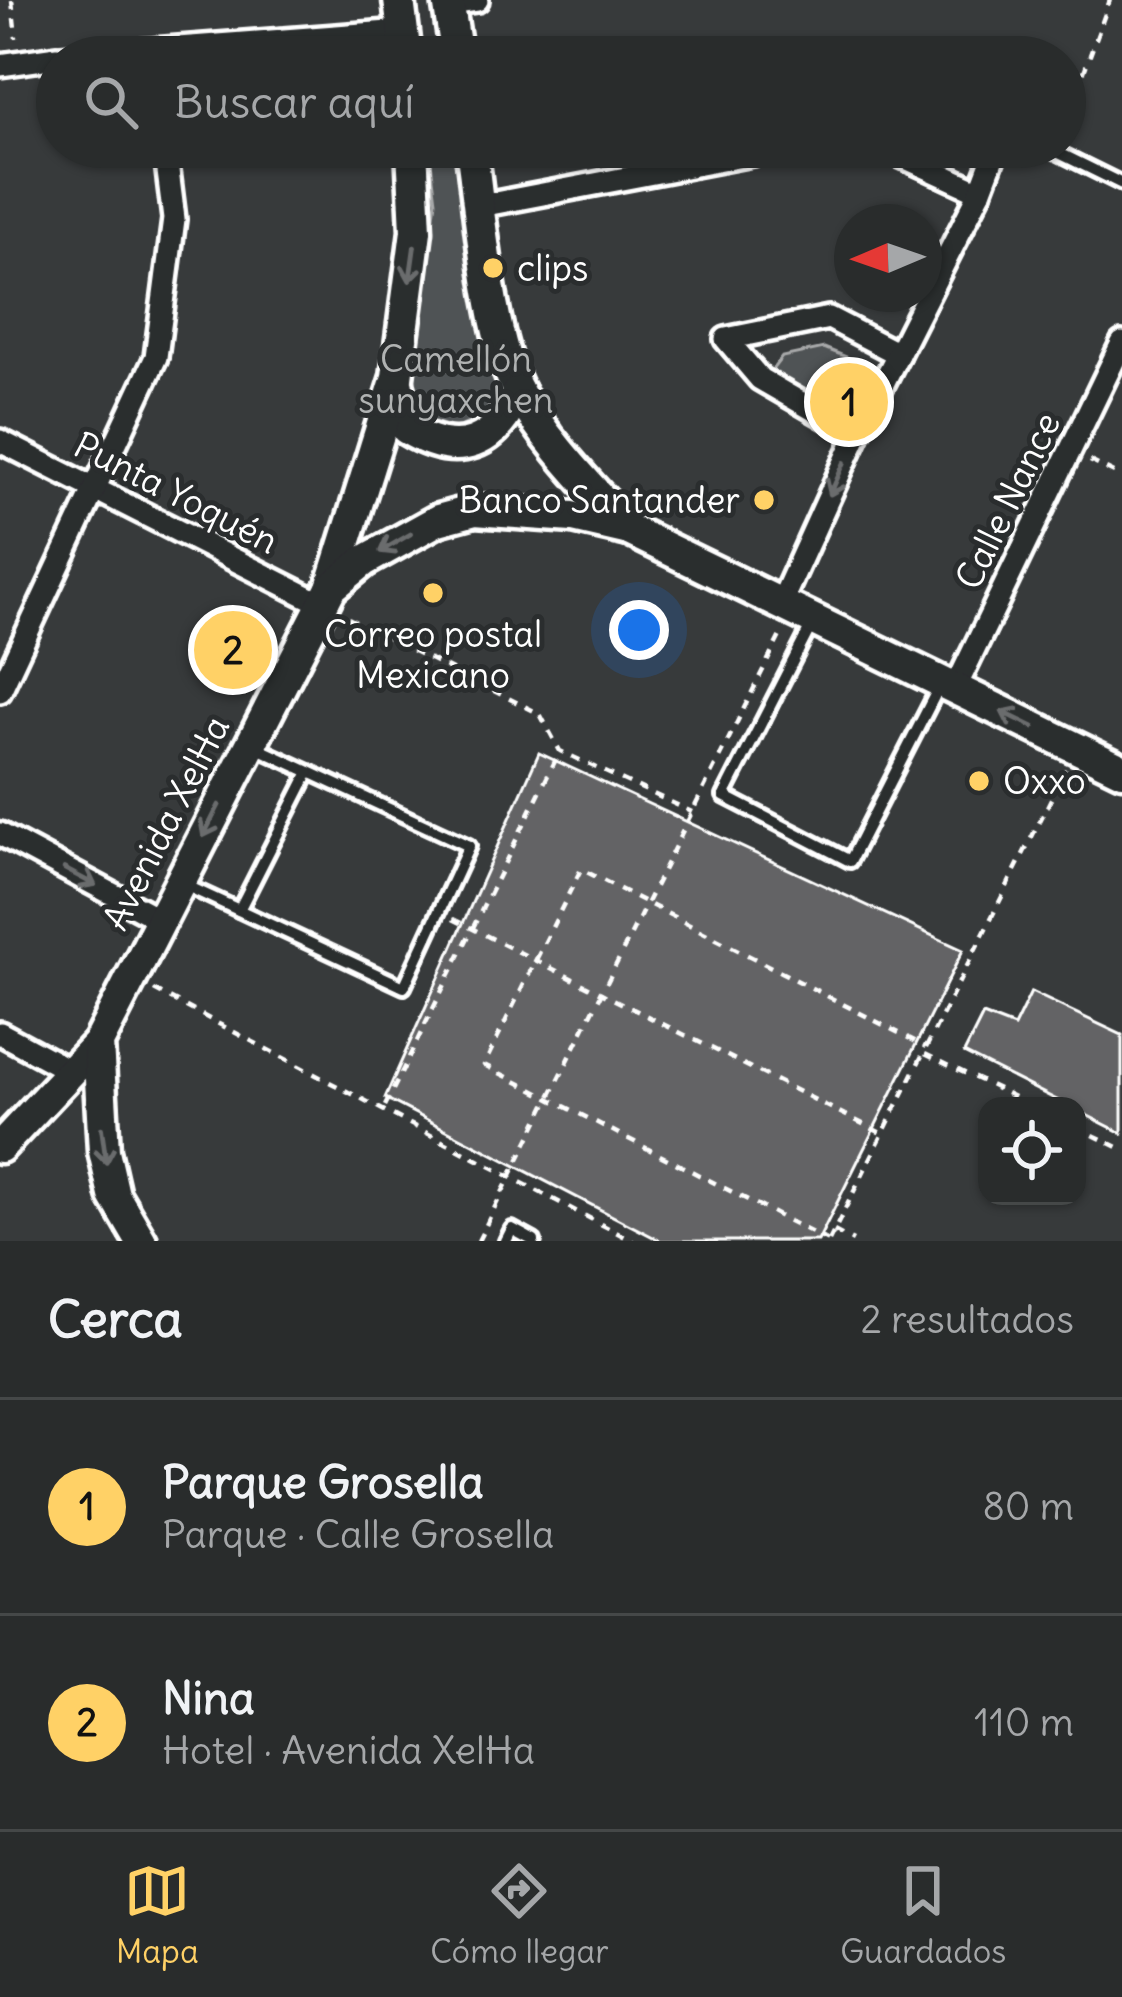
<!DOCTYPE html>
<html lang="es">
<head>
<meta charset="utf-8">
<style>
  :root { --surface:#292c2c; --page:#353838; --text:#f1f3f6; --muted:#a5a7a9; --line:#454848; --accent:#ffd166 }
  body { margin:0; font-family:Delius,sans-serif; background:var(--page); color:var(--text) }
  .controls { position:absolute; right:36px; bottom:36px; display:grid; overflow:hidden; border-radius:24px; box-shadow:0 3px 9px #0004 }
  .controls button { width:108px; height:108px; display:grid; place-items:center; padding:0; border:0; border-bottom:3px solid var(--line); background:var(--surface); color:var(--text); font:60px sans-serif }
  .compass { position:absolute; left:834px; top:204px; width:108px; height:108px; border-radius:50%; background:var(--surface); box-shadow:0 3px 9px #0004; rotate:268deg }
  .you { position:absolute; left:639px; top:630px; width:42px; height:42px; margin:-30px; border:9px solid #fff; border-radius:50%; background:#1a73e8; box-shadow:0 0 0 18px #1a73e833 }
  .badge { display:grid; place-items:center; width:78px; height:78px; border-radius:50%; background:var(--accent); color:#111; font-size:39px; font-weight:700 }
  .pin { position:absolute; translate:-50% -50%; border:6px solid #fff; box-shadow:0 3px 12px #0006 }
  .list { margin:0; padding:0; list-style:none }
  h2 { display:flex; justify-content:space-between; align-items:center; height:156px; margin:0; padding:0 48px; font-size:51px }
  h2 small { font-size:39px; font-weight:400; color:var(--muted) }
  .list li { display:grid; grid-template-columns:78px 1fr auto; gap:36px; align-items:center; box-sizing:border-box; height:216px; padding:0 48px; border-top:3px solid var(--line) }
  .list b { display:block; font-size:45px; white-space:nowrap }
  .list p { margin:0; font-size:39px; white-space:nowrap; color:var(--muted) }
  .list em { font-size:39px; font-style:normal; color:var(--muted) }
  .icon { flex:none; width:66px; height:66px; fill:none; stroke:currentColor; stroke-width:2; stroke-linecap:round; stroke-linejoin:round }
  .map { position:relative; flex:none; width:1122px; height:1241px; overflow:hidden }
  .search { position:absolute; background:var(--surface); box-shadow:0 3px 9px #0004; left:36px; right:36px; top:36px; height:132px; display:flex; align-items:center; gap:30px; box-sizing:border-box; padding:0 42px; border-radius:66px; color:var(--muted); font-size:45px }
  .sheet { height:588px; background:var(--surface) }
  nav { display:flex; justify-content:space-around; align-items:center; box-sizing:border-box; height:168px; border-top:3px solid var(--line); background:var(--surface); font-size:33px; color:var(--muted) }
  nav a { display:grid; justify-items:center; gap:6px }
  nav .on { color:var(--accent) }
  .map>svg:first-child { display:block }
  .green { fill:#505354; stroke:#a8a9aa; stroke-width:3 }
  .building { fill:#636465; stroke:#fff; stroke-width:3 }
  .lines { fill:none; stroke-linecap:round; stroke-linejoin:round }
  .lane-casing { stroke:#fff; stroke-width:20 }
  .street-casing { stroke:#fff; stroke-width:30 }
  .secondary-casing { stroke:#fff; stroke-width:39 }
  .path { stroke:#fff; stroke-width:4.5; stroke-dasharray:9 9; stroke-linecap:butt }
  .lane { stroke:#2a2d2e; stroke-width:10 }
  .street { stroke:#2a2d2e; stroke-width:21 }
  .secondary { stroke:#2a2d2e; stroke-width:30 }
  .oneway { stroke:#6a6c6d }
  .poi-dot { fill:#ffd166; stroke:#2a2d2e; stroke-width:4.5 }
  .labels { text-anchor:middle; dominant-baseline:central; stroke-width:10; stroke-linejoin:round; paint-order:stroke }
  .poi-label { font-size:36px; fill:#fff; stroke:#2a2d2e; text-anchor:start }
  .park-label { font-size:36px; fill:#b0b2b2; stroke:#2a2d2e }
  .street-label { font-size:36px; fill:#fff; stroke:#2a2d2e }
</style>
</head>
<body>
<div class="map">
<svg width="1122" height="1241" viewBox="0 0 1122 1241">
  <rect width="100%" height="100%" fill="#373a3b"/>
  <filter id="ink" filterUnits="userSpaceOnUse"><feTurbulence type="fractalNoise" baseFrequency=".00833" numOctaves="2"/><feDisplacementMap in="SourceGraphic" scale="24" xChannelSelector="R" yChannelSelector="G"/><feConvolveMatrix kernelMatrix="1 2 1 2 8 2 1 2 1" color-interpolation-filters="sRGB"/></filter>
  <g filter="url(#ink)">
    <!-- green -->
    <g class="green">
      <polygon points="429,147 457,147 501,387 490,412 456,429 423,418 413,372 436,201"/>
      <polygon points="824,348 893,376 867,428 768,375 782,357"/>
    </g>
    <!-- building -->
    <g class="building">
      <polygon points="539,753 963,950 818,1241 661,1241 385,1098"/>
      <polygon points="1031,992 1122,1035 1122,1133 964,1053 983,1015 1014,1027"/>
    </g>
    <g class="lines">
      <defs>
        <g id="lane">
          <polyline points="1055,151 1122,184"/>
          <polyline points="812,624 724,796 850,861 940,685"/>
          <polyline points="185,885 404,987 469,846 253,746"/>
          <polyline points="239,910 309,772"/>
          <polyline points="506,1241 512,1229 534,1241"/>
        </g>
        <g id="street">
          <polyline points="449,4 477,0"/>
          <polyline points="61,57 402,31"/>
          <polyline points="0,65 57,57"/>
          <polyline points="882,147 980,192"/>
          <polyline points="480,206 789,147"/>
          <polyline points="857,435 760,379 726,339 829,318 898,354"/>
          <polyline points="0,441 322,604"/>
          <polyline points="780,605 857,435 980,192 997,147"/>
          <polyline points="955,689 1122,343"/>
          <polyline points="0,691 156,357 174,219 165,147"/>
          <polyline points="0,834 161,920"/>
          <polyline points="0,1033 72,1072"/>
        </g>
        <g id="secondary">
          <polyline points="399,0 406,57"/>
          <polyline points="448,0 457,57"/>
          <path d="M 471,147 C 481,215 488,334 519,393 C 546,443 591,487 629,530"/>
          <path d="M 397,383 L 407,429 C 458,460 496,445 518,391"/>
          <polyline points="331,588 397,377 416,231 412,147"/>
          <polyline points="0,1147 98,1043"/>
          <polyline points="141,1241 114,1195 104,1151 98,1043 331,588 364,561 438,520 475,510 573,517 629,530 1122,770"/>
        </g>
      </defs>
      <!-- lane casing -->
      <use href="#lane" class="lane-casing"/>
      <!-- street casing -->
      <use href="#street" class="street-casing"/>
      <!-- secondary casing -->
      <use href="#secondary" class="secondary-casing"/>
      <!-- path -->
      <g class="path">
        <polyline points="12,0 16,38"/>
        <polyline points="1065,124 1110,0"/>
        <polyline points="1090,461 1122,477"/>
        <polyline points="348,618 540,714 560,751 692,812"/>
        <polyline points="453,919 883,1134"/>
        <polyline points="154,990 633,1241"/>
        <polyline points="925,1054 1033,1106"/>
        <polyline points="385,1106 560,751"/>
        <polyline points="1077,1127 1122,1149"/>
        <polyline points="834,1231 853,1241"/>
        <polyline points="478,1241 782,632"/>
        <polyline points="828,1241 484,1065 581,869 926,1047"/>
        <polyline points="829,1241 1066,769"/>
      </g>
      <!-- lane -->
      <use href="#lane" class="lane"/>
      <!-- street -->
      <use href="#street" class="street"/>
      <!-- secondary -->
      <use href="#secondary" class="secondary"/>
    </g>
    <!-- one-way arrows -->
    <defs><path id="oneway-shaft" d="M-6 0H5M1.5-3L5.5 0L1.5 3" fill="none" stroke-width="1.6" stroke-linecap="round" stroke-linejoin="round" transform="scale(3)"/></defs>
    <g class="oneway">
      <use href="#oneway-shaft" transform="translate(412 264) rotate(98)"/>
      <use href="#oneway-shaft" transform="translate(837 479) rotate(114)"/>
      <use href="#oneway-shaft" transform="translate(395 543) rotate(150)"/>
      <use href="#oneway-shaft" transform="translate(1017 719) rotate(-154)"/>
      <use href="#oneway-shaft" transform="translate(211 821) rotate(117)"/>
      <use href="#oneway-shaft" transform="translate(80 877) rotate(28)"/>
      <use href="#oneway-shaft" transform="translate(104 1146) rotate(82)"/>
    </g>
  </g>
  <!-- markers -->
  <g class="poi-dot">
    <circle cx="493" cy="268" r="12"/>
    <circle cx="764" cy="500" r="12"/>
    <circle cx="433" cy="593" r="12"/>
    <circle cx="979" cy="781" r="12"/>
  </g>
  <g class="labels">
    <!-- poi labels -->
    <g class="poi-label">
      <text x="517" y="268">clips</text>
      <text x="740" y="500" text-anchor="end">Banco Santander</text>
      <text x="433" y="634" text-anchor="middle">Correo postal<tspan x="433" dy="41">Mexicano</tspan></text>
      <text x="1003" y="781">Oxxo</text>
    </g>
    <!-- park labels -->
    <g class="park-label">
      <text x="456" y="359">Camellón<tspan x="456" dy="41">sunyaxchen</tspan></text>
    </g>
    <!-- street labels -->
    <g class="street-label">
      <text transform="translate(176 493) rotate(27)">Punta Yoquén</text>
      <text transform="translate(1008 501) rotate(-64)">Calle Nance</text>
      <text transform="translate(166 823) rotate(-63)">Avenida XelHa</text>
    </g>
  </g>
</svg>
<div class="controls">
<button><svg class="icon" aria-label="locate" viewBox="0 0 24 24"><circle cx="12" cy="12" r="6"/><path d="M12 2v4M12 18v4M2 12h4M18 12h4"/></svg></button>
</div>
<svg class="compass" viewBox="-18 -18 36 36"><path d="M0-13l5 13h-10z" fill="#e53935"/><path d="M0 13l5-13h-10z" fill="#a5a7a9"/></svg>
<div class="you"></div>
<div class="pin badge" style="left:849px;top:402px">1</div>
<div class="pin badge" style="left:233px;top:650px">2</div>
<div class="search"><svg class="icon" aria-label="search" viewBox="0 0 24 24"><circle cx="10" cy="10" r="6"/><path d="M15 15l6 6"/></svg>Buscar aquí</div>
</div>
<section class="sheet">
<h2>Cerca<small>2 resultados</small></h2>
<ul class="list">
<li><span class="badge">1</span><div><b>Parque Grosella</b><p>Parque · Calle Grosella</p></div><em>80 m</em></li>
<li><span class="badge">2</span><div><b>Nina</b><p>Hotel · Avenida XelHa</p></div><em>110 m</em></li>
</ul>
</section>
<nav>
<a class="on"><svg class="icon" aria-label="map" viewBox="0 0 24 24"><path d="M3 6l6-2 6 2 6-2v14l-6 2-6-2-6 2zM9 4v14M15 6v14"/></svg>Mapa</a>
<a><svg class="icon" aria-label="directions" viewBox="0 0 24 24"><path d="M12 3l9 9-9 9-9-9zM9 14v-3h6M13 9l2 2-2 2"/></svg>Cómo llegar</a>
<a><svg class="icon" aria-label="saved" viewBox="0 0 24 24"><path d="M7 4h10v16l-5-4-5 4z"/></svg>Guardados</a>
</nav>
</body>
</html>
